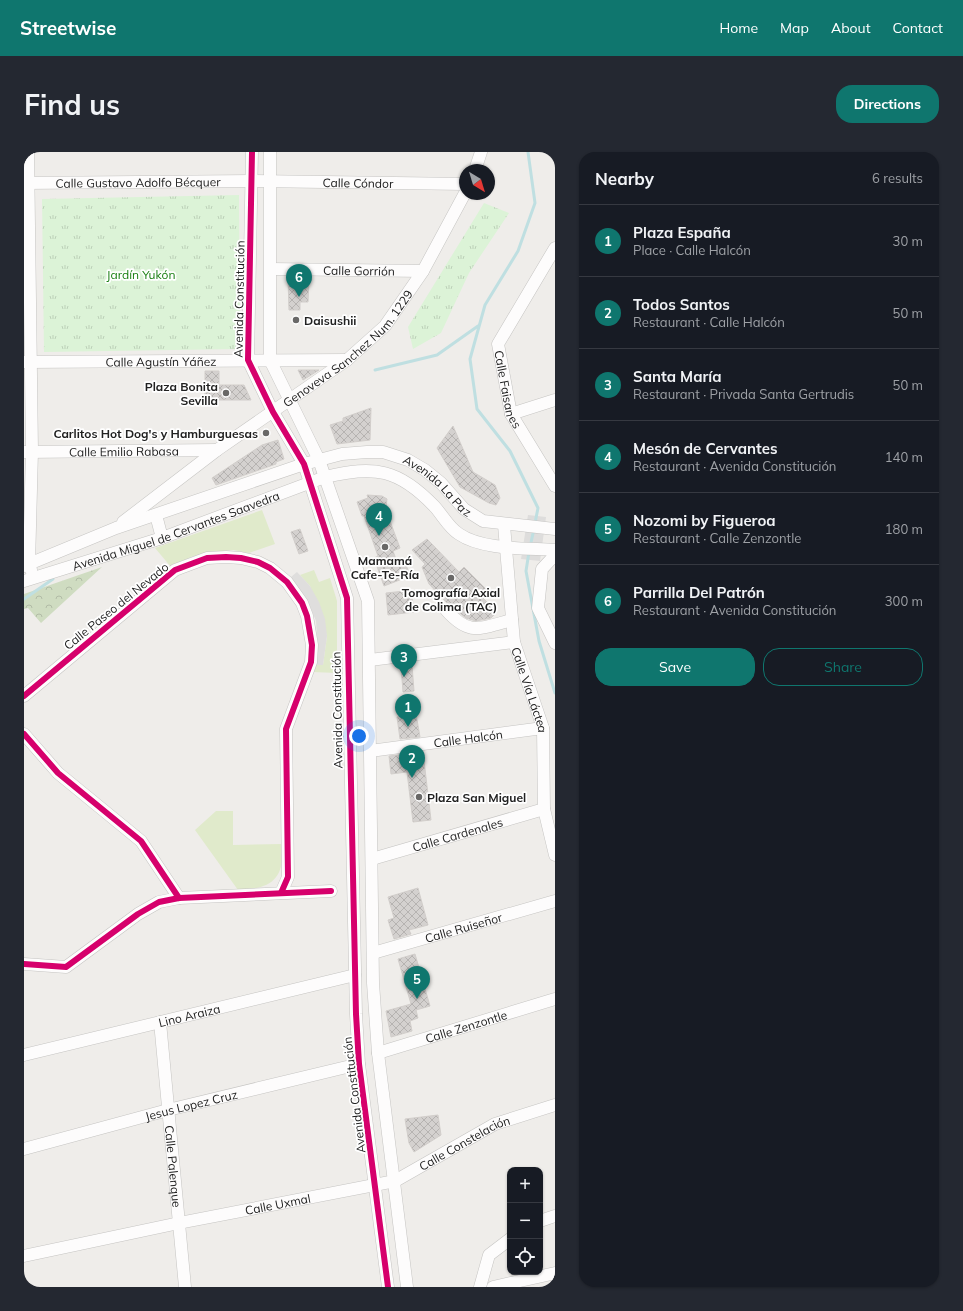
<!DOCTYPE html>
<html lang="en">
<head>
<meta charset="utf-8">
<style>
  :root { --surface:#171b24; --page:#242831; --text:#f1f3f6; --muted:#9ea1a6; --line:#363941; --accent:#0f766e }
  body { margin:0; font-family:Mulish,sans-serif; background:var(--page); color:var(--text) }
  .controls { position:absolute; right:12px; bottom:12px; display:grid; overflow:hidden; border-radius:8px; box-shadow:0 1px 3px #0004 }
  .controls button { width:36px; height:36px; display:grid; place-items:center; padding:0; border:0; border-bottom:1px solid var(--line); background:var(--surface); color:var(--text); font:20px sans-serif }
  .compass { position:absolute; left:435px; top:12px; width:36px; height:36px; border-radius:50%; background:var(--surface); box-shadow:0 1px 3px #0004; rotate:142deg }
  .you { position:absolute; left:335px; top:584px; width:14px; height:14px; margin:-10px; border:3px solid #fff; border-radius:50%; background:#1a73e8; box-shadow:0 0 0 6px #1a73e833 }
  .badge { display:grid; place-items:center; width:26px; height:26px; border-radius:50%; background:var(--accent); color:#fff; font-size:13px; font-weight:700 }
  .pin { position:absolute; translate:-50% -33px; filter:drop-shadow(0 1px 2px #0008) }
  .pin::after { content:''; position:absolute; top:21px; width:14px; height:12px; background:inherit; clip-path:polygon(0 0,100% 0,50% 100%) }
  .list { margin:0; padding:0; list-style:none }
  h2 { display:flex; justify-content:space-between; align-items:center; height:52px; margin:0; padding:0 16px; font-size:17px }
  h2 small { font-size:13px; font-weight:400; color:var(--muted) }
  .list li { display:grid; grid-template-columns:26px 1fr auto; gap:12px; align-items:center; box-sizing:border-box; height:72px; padding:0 16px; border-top:1px solid var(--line) }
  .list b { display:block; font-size:15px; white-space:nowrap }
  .list p { margin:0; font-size:13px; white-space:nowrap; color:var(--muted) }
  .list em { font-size:13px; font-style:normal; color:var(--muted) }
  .actions { display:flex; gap:8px; padding:12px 16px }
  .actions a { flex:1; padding:9px 0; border:1px solid var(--accent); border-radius:16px; text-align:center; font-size:14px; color:var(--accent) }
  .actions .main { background:var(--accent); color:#fff }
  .icon { flex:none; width:22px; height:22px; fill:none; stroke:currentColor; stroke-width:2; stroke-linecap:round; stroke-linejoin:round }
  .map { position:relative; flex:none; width:531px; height:1135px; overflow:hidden; border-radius:16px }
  header { display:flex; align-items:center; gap:24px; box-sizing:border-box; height:56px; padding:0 20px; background:var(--accent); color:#fff }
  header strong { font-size:19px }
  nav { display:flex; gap:22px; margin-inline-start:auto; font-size:14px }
  .intro { display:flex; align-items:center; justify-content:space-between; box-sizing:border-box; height:96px; padding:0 24px }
  h1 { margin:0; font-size:28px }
  .button { padding:10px 18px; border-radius:16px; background:var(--accent); color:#fff; font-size:14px; font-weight:700 }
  main { display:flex; gap:24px; padding:0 24px }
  aside { flex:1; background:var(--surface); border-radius:16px; box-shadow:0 1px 3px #0004 }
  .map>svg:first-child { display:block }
  .forest { fill:url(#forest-crowns) }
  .park { fill:url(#park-tufts) }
  .garden { fill:#e0eacb }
  .parking { fill:#dfdedd }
  .pier { fill:#dedddc }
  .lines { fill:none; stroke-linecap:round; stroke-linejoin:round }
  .stream { stroke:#bfdfe1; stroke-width:3 }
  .building { fill:url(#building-cross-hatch); stroke:#d2cecb }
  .minor-casing { stroke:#c5c4c2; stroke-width:13 }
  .minor { stroke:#fdfcfc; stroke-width:12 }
  .cycleway-casing { stroke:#fff; stroke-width:8 }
  .cycleway { stroke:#d6006c; stroke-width:6 }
  .poi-dot { fill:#696867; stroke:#fff; stroke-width:1.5 }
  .labels { text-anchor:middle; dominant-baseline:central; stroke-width:3.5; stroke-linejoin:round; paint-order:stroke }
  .street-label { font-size:12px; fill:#212121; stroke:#fff }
  .park-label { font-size:12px; fill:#177e10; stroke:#fff }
  .poi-label { font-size:12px; font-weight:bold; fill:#212121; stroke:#fff; text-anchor:start }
</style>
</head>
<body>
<header>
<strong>Streetwise</strong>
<nav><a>Home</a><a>Map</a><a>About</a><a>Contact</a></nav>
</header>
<div class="intro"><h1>Find us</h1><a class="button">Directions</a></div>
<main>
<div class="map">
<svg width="531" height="1135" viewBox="0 0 531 1135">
  <defs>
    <pattern id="forest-crowns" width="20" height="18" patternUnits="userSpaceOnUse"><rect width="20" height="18" fill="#cfdcc1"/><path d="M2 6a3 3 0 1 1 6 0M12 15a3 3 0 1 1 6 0" fill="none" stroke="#b1bca6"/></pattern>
    <pattern id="park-tufts" width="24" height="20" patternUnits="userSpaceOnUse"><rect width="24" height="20" fill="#dcf3d7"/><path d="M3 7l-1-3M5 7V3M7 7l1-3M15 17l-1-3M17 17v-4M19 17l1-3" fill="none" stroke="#bcd0b8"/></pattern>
    <pattern id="building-cross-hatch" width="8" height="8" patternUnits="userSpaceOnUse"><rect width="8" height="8" fill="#d4d1cf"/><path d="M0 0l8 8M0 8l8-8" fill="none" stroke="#b6b3b1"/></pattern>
  </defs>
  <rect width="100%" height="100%" fill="#efedea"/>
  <!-- forest -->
  <polygon class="forest" points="78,415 17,471 4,456 0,457 0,442"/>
  <!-- park -->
  <g class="park">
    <polygon points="215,43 216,197 20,200 18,47"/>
    <polygon points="460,51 485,61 445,121 417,181 389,197 384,175"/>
  </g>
  <!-- garden -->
  <g class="garden">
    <polygon points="238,358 251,392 225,401 209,398 186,400 167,405 147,415 131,396"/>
    <polygon points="290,418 295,430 306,426 313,449 313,521 288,520 291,513 299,513 303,484 286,434 276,423"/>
    <path d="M 192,659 L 209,659 L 209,693 L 258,692 C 261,727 248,737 214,738 L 171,678 Z"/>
  </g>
  <!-- parking -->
  <polygon class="parking" points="273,420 286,434 295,450 301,467 303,484 299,513 291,513 294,499 292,469 286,454 267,425"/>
  <!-- pier -->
  <polygon class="pier" points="504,363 522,365 516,409 497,407"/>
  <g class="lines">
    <!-- stream -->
    <g class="stream">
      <polyline points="504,0 511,51 494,99 461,153 446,207 453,257 486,299 514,356 511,371"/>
      <polyline points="351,218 413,203 454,174"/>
      <polyline points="506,395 510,377"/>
      <polyline points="505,400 502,419 515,489 531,541"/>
      <polyline points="0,447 29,427"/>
    </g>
  </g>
  <!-- building -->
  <g class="building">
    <polygon points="264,127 285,127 284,150 276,150 276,158 265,158"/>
    <polygon points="274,218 295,218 279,228"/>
    <polygon points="181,219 195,219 195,233 220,233 227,248 181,248"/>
    <polygon points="347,256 346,288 313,292 306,273 319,269 319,266"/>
    <polygon points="429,274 449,320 471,333 476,346 472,353 465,351 436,335 413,296"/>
    <polygon points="254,288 260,307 252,310 252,312 192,333 188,326 238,293"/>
    <polygon points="343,343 358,344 363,347 360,371 366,369 376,396 369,399 374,413 381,410 386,424 360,434 350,406 354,404 340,364 338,364 333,350 344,346"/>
    <polygon points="276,377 284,399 275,402 267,380"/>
    <polygon points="403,387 435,420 440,415 463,438 457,444 473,460 467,466 452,469 442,466 423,451 405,432 398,415 401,412 388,398"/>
    <polygon points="381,439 382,446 388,445 390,460 364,463 362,441"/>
    <polygon points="388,513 390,539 379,540 377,514"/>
    <polygon points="392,562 396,585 376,587 373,565"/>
    <polygon points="399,600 407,668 389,670 383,620 367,622 365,604"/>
    <polygon points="394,736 404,773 385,778 387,782 370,787 364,768 370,766 364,745"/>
    <polygon points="391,802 406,854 392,858 394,866 386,869 388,879 367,885 362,859 387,852 374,807"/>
    <polygon points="414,963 417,983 390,1000 385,991 381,967"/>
  </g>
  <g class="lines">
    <defs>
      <g id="minor">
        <polyline points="4,0 8,299 5,412 7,418"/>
        <polyline points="228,0 224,208 249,260 280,312 323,446 332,862 335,912 364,1135"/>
        <polyline points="246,0 246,208 295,308 344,449 349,831 354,901 383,1135"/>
        <polyline points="451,18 457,0"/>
        <path id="s1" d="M 0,31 L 228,29 L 441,32"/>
        <path id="s2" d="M 531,96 L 474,192 L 487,262 L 531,334"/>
        <path id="s3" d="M 247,117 L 399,119"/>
        <path id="s4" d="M 1,210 L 323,208"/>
        <polyline points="487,262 531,248"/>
        <path id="s5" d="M 1,300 L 193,298"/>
        <polyline points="132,363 138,386"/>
        <path id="s6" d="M 99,370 L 193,298 L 323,208 L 361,174 L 399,119 L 441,41"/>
        <path id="s7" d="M 480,373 L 490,490 L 519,576 L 520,657 L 531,703"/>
        <polyline points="531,403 518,417 514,456 531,491"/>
        <path id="s8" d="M 0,414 L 92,376 L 280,312 L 318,302 L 343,300 L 359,300 L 384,308 L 401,318 L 417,331 L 440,357 L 459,369 L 531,377"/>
        <path id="s9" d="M 0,429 L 138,386 L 301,325 C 351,313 375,317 411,355 C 419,364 425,376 435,382 C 458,398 503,396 531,398"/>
        <path d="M 422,458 C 446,485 456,476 488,468"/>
        <polyline points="346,508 490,490"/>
        <polyline points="0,544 151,418 183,406 202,405 217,406 234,410 246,416 263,430 278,451 283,464 288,493 287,510 262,577 264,725 257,741"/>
        <polyline points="0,582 34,621 117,689 155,746"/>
        <path id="s10" d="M 346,599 L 519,576"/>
        <path id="s11" d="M 348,707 L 520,657"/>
        <path id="s12" d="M 349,801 L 531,749"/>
        <polyline points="0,812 42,815 114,762 135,750 155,746 307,739"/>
        <path id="s13" d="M 136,870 L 161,1135"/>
        <path id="s14" d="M 354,901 L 531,847"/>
        <path id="s15" d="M 0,903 L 331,823"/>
        <path id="s16" d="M 0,997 L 144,958 L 335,912"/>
        <polyline points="516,1069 531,1064"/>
        <path id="s17" d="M 0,1104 L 155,1071 L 371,1029 L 471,972 L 531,953"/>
        <polyline points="456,1135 465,1103 486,1087"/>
        <polyline points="469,1135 531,1121"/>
      </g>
    </defs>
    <!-- minor casing -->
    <use href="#minor" class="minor-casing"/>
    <!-- minor -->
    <use href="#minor" class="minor"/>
    <defs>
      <g id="cycleway">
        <polyline points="228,0 224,208 249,260 280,312 323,446 332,862 335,912 364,1135"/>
        <polyline points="0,544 151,418 183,406 202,405 217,406 234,410 246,416 263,430 278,451 283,464 288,493 287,510 262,577 264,725 257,741"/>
        <polyline points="0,582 34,621 117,689 155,746"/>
        <polyline points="0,812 42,815 114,762 135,750 155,746 307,739"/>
      </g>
    </defs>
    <!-- cycleway casing -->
    <use href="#cycleway" class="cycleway-casing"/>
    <!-- cycleway -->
    <use href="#cycleway" class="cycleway"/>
  </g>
  <!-- markers -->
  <g class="poi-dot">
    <circle cx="272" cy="168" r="4"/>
    <circle cx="202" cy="241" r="4"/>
    <circle cx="242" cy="281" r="4"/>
    <circle cx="361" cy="395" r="4"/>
    <circle cx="427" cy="426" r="4"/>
    <circle cx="395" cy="645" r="4"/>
  </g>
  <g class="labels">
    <!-- street labels -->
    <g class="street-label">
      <text stroke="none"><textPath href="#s1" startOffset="114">Calle Gustavo Adolfo Bécquer</textPath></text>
      <text stroke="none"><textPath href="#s1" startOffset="334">Calle Cóndor</textPath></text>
      <text stroke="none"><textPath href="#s3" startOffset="88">Calle Gorrión</textPath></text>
      <text transform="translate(215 147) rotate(-89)">Avenida Constitución</text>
      <text stroke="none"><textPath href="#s6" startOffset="285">Genoveva Sanchez Num. 1229</textPath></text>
      <text stroke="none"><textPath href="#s4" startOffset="136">Calle Agustín Yáñez</textPath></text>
      <text stroke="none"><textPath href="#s2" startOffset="158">Calle Faisanes</textPath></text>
      <text stroke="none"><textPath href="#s5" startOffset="99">Calle Emilio Rabasa</textPath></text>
      <text stroke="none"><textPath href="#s8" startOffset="444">Avenida La Paz</textPath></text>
      <text stroke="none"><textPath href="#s9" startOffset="160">Avenida Miguel de Cervantes Saavedra</textPath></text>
      <text transform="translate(92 454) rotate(-39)">Calle Paseo del Nevado</text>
      <text stroke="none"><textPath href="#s7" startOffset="168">Calle Vía Láctea</textPath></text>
      <text transform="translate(313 558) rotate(-91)">Avenida Constitución</text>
      <text stroke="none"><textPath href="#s10" startOffset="99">Calle Halcón</textPath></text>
      <text stroke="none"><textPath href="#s11" startOffset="89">Calle Cardenales</textPath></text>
      <text stroke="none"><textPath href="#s12" startOffset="94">Calle Ruiseñor</textPath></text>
      <text stroke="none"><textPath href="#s15" startOffset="170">Lino Araiza</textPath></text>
      <text stroke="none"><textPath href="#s14" startOffset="92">Calle Zenzontle</textPath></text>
      <text transform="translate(330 943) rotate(-97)">Avenida Constitución</text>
      <text stroke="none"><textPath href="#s16" startOffset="173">Jesus Lopez Cruz</textPath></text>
      <text stroke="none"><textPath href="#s17" startOffset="458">Calle Constelación</textPath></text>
      <text stroke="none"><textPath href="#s13" startOffset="145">Calle Palenque</textPath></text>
      <text stroke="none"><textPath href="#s17" startOffset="259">Calle Uxmal</textPath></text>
    </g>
    <!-- park labels -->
    <g class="park-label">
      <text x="117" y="122">Jardín Yukón</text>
    </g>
    <!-- poi labels -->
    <g class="poi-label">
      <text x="280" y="168">Daisushii</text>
      <text x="194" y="234" text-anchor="end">Plaza Bonita<tspan x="194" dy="14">Sevilla</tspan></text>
      <text x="234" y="281" text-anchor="end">Carlitos Hot Dog's y Hamburguesas</text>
      <text x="361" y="408" text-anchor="middle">Mamamá<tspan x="361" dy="14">Cafe-Te-Ría</tspan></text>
      <text x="427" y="440" text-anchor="middle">Tomografía Axial<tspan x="427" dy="14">de Colima (TAC)</tspan></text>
      <text x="403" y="645">Plaza San Miguel</text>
    </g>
  </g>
</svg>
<div class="controls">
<button>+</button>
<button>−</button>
<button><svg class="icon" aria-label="locate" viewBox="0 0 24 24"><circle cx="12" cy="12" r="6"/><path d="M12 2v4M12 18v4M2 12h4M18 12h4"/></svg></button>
</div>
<svg class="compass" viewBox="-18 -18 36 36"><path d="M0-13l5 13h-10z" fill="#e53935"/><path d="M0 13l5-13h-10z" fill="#9ea1a6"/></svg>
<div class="you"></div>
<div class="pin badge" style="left:384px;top:575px">1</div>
<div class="pin badge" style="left:388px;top:626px">2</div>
<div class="pin badge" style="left:380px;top:525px">3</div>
<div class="pin badge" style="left:355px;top:384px">4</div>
<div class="pin badge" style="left:393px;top:847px">5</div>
<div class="pin badge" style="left:275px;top:145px">6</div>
</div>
<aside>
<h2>Nearby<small>6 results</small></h2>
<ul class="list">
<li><span class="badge">1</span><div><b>Plaza España</b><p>Place · Calle Halcón</p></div><em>30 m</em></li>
<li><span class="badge">2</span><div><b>Todos Santos</b><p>Restaurant · Calle Halcón</p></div><em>50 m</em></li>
<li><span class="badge">3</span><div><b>Santa María</b><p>Restaurant · Privada Santa Gertrudis</p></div><em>50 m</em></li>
<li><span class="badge">4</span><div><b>Mesón de Cervantes</b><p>Restaurant · Avenida Constitución</p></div><em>140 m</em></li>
<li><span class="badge">5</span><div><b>Nozomi by Figueroa</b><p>Restaurant · Calle Zenzontle</p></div><em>180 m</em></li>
<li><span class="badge">6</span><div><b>Parrilla Del Patrón</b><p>Restaurant · Avenida Constitución</p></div><em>300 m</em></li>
</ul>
<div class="actions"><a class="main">Save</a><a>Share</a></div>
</aside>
</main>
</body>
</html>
